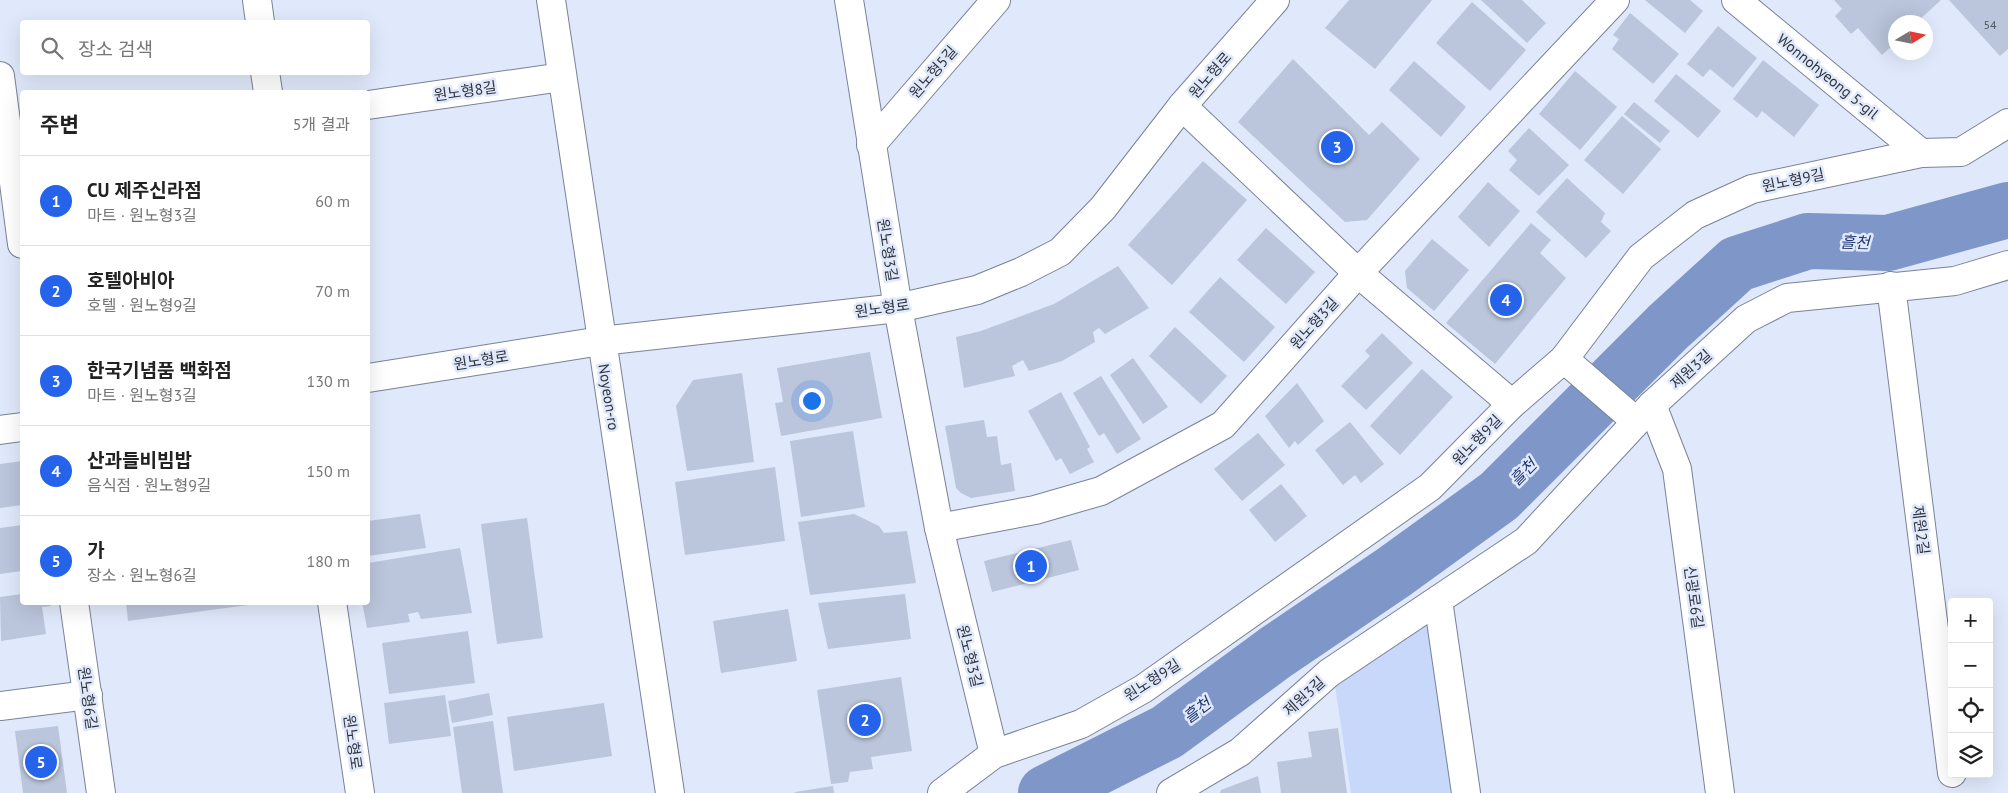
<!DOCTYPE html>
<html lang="ko">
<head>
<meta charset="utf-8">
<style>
  :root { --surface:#fff; --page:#f6f6f6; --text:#222; --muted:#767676; --line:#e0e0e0; --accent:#2563eb }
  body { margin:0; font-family:"PT Sans","Noto Sans KR",sans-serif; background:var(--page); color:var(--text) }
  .controls { position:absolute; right:15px; bottom:15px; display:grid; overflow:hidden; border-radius:5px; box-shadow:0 5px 20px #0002 }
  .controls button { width:45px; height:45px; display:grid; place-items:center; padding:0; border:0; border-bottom:1px solid var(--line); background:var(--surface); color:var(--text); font:25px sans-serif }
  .compass { position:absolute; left:1888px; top:15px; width:45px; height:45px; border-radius:50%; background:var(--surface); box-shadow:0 5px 20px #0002; rotate:80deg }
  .you { position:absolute; left:811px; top:400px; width:18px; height:18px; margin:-12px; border:4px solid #fff; border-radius:50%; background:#1a73e8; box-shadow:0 0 0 8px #1a73e833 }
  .badge { display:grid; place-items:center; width:32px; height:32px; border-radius:50%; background:var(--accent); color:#fff; font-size:16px; font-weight:700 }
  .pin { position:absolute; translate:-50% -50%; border:2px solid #fff; box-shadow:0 1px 5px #0006 }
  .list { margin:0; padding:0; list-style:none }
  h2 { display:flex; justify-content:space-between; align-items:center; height:65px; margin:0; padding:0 20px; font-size:21px }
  h2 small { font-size:16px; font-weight:400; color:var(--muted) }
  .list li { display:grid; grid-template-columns:32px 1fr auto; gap:15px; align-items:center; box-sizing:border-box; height:90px; padding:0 20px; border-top:1px solid var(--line) }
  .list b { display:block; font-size:19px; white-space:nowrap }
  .list p { margin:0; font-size:16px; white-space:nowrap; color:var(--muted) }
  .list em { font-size:16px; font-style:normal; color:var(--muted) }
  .icon { flex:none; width:28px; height:28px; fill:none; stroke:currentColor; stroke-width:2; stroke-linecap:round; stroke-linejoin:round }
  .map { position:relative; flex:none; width:2008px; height:793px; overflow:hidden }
  .search { position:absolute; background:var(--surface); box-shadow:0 5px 20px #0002; left:20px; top:20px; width:350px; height:55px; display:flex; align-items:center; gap:12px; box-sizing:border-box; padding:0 18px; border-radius:5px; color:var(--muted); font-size:19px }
  .panel { position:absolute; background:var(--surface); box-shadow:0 5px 20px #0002; left:20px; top:90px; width:350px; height:515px; border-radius:5px }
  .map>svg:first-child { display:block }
  .green { fill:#c8d8fa }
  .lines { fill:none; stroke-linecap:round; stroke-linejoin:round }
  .river { stroke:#7f96c8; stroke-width:56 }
  .building { fill:#bbc5db }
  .minor-casing { stroke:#798296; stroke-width:30 }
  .major-casing { stroke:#798296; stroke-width:30 }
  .minor { stroke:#fff; stroke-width:28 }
  .major { stroke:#fff; stroke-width:28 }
  .labels { text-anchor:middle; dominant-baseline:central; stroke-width:5; stroke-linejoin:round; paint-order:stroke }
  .number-label { font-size:12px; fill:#535864 }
  .street-label { font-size:15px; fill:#30343c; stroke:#e0e9fb }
  .water-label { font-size:16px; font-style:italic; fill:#1f3773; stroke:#e0e9fb }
</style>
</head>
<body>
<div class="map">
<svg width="2008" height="793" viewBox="0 0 2008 793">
  <rect width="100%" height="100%" fill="#e0e9fb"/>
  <!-- green -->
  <polygon class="green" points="1433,612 1459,793 1351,793 1334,679"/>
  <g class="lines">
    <!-- river -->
    <polyline class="river" points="1046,793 1167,732 1276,652 1394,572 1499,496 1668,327 1737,264 1808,241 1888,243 2008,210"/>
  </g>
  <!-- building -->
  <g class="building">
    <polygon points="1349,0 1432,0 1375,69 1325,28"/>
    <polygon points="1481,0 1522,0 1546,23 1527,43"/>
    <polygon points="1645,0 1690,0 1703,11 1685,33"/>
    <polygon points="1834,0 1941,0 1917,22 1896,22 1896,42 1882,55 1858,28 1851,34 1835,16 1842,9"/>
    <polygon points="1949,0 2008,0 2008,49 2000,56"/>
    <polygon points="1472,2 1526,50 1490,91 1436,43"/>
    <polygon points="1630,13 1679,54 1653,84 1612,49 1619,39 1613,35"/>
    <polygon points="1718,26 1757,58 1733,88 1710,69 1703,77 1687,64"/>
    <polygon points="1293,59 1369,135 1382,122 1420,159 1367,220 1345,222 1238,122"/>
    <polygon points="1763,60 1819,105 1794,137 1762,111 1757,118 1733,99"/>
    <polygon points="1414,61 1466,107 1441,137 1389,90"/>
    <polygon points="1575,71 1617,107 1580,150 1539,114"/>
    <polygon points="1676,74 1721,111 1698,138 1654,101"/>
    <polygon points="1634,102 1670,131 1660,143 1624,114"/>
    <polygon points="1622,116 1661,149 1623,194 1584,160"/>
    <polygon points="1529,128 1569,165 1539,196 1509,170 1517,160 1508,151"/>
    <polygon points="1203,161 1247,200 1172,285 1128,245"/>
    <polygon points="1567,178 1605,213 1601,222 1611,231 1586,258 1536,212"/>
    <polygon points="1488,182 1520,211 1489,247 1458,217"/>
    <polygon points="1531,223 1551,240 1540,253 1566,278 1495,364 1446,323"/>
    <polygon points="1266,228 1315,272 1286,304 1237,260"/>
    <polygon points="1432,239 1469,270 1434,311 1407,288 1405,271"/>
    <polygon points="1118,266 1149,308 1105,334 1099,328 1093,332 1095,342 1062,361 1029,371 1023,360 1012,366 1015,376 964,388 956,337 981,331 1054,304"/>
    <polygon points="1220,277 1275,327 1244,362 1189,312"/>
    <polygon points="1175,327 1227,376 1201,404 1149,356"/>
    <polygon points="1382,333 1413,363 1366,410 1341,386 1370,356 1365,351"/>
    <polygon points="870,352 882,418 781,436 775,403 783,402 777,368"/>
    <polygon points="1133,358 1168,407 1143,424 1110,375"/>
    <polygon points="1422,369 1453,397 1400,455 1370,426"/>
    <polygon points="742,373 754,462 687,471 676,406 693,380"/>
    <polygon points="1101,376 1141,439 1117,454 1104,433 1099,436 1073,393"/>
    <polygon points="1297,383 1324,421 1298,445 1295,441 1289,448 1265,416"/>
    <polygon points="1061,392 1090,447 1087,449 1094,462 1070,474 1061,458 1056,461 1028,411"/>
    <polygon points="984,420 987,437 997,436 1001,465 1011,463 1015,491 971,498 961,493 956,488 945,426"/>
    <polygon points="1350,422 1384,464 1361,483 1355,475 1343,485 1315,450"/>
    <polygon points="853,431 865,507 801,517 790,441"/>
    <polygon points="1258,433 1285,465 1242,501 1214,469"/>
    <polygon points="22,461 22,505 0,508 0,464"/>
    <polygon points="775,467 785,541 685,555 675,482"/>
    <polygon points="1281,484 1307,516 1275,542 1249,510"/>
    <polygon points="420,514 426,548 368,556 368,521"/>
    <polygon points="854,514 879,526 884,533 907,531 916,583 810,595 798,522"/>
    <polygon points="527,518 543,638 497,644 481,524"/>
    <polygon points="22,525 22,571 0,574 0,528"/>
    <polygon points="1071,540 1079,570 992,592 984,561"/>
    <polygon points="460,548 472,613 421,619 418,612 408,614 410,622 367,628 362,602 368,602 368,563"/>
    <polygon points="22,594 22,602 50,602 51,606 42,607 46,634 1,641 0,597"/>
    <polygon points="905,594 911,639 828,649 818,603"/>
    <polygon points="126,602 256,602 256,604 128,621"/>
    <polygon points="788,609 797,661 721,673 713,621"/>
    <polygon points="468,631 475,683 389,694 382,643"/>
    <polygon points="901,677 912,751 871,757 873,769 850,772 848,782 831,784 817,690"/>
    <polygon points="489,693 493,715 452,723 448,701"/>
    <polygon points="445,695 451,736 389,744 384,703"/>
    <polygon points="604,703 612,756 514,771 507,717"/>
    <polygon points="493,721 503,793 462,793 453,727"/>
    <polygon points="58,726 67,793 23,793 15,731"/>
    <polygon points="1338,728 1347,793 1281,793 1277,762 1312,757 1308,732"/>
    <polygon points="1258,776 1261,793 1220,793 1221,790"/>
    <polygon points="833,786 834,793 795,793 795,792"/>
  </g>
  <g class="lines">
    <defs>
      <g id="minor">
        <polyline points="257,0 260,22"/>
        <polyline points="849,0 898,308 939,528 994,754"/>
        <polyline points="1736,0 1921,153"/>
        <polyline points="265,72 268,92"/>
        <polyline points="0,76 22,244"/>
        <polyline points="368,105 562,77"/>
        <polyline points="1182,106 1358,273 1512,404"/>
        <polyline points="871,145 996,0"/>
        <polyline points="1891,286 1952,773"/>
        <polyline points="1564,359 1630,416"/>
        <polyline points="368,378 601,341 898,308 977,290 1021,272 1060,252 1103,208 1182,106 1275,0"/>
        <polyline points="1652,405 1677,469 1720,793"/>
        <polyline points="0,430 22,427"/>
        <polyline points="939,528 1035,510 1101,491 1223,425 1358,273 1615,0"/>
        <polyline points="1438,600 1466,793"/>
        <polyline points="74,602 101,793"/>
        <polyline points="332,602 360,793"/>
        <polyline points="0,706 88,695"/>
        <polyline points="942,793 994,754 1081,724 1143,689 1430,487 1512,404 1564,359 1641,257 1695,215 1752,189 1921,153 1961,152 2008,123"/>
        <polyline points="1171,793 1240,752 1329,673 1526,541 1652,405 1746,319 1787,298 1955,281 2008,265"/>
      </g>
      <polyline id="major" points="551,0 670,793"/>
    </defs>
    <!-- minor casing -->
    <use href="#minor" class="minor-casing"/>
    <!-- major casing -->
    <use href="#major" class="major-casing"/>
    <!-- minor -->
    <use href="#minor" class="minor"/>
    <!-- major -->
    <use href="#major" class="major"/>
  </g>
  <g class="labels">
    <!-- number labels -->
    <g class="number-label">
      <text x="1990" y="24">54</text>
    </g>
    <!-- street labels -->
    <g class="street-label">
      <text transform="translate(933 72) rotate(-49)">원노형5길</text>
      <text transform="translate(1210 75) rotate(-49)">원노형로</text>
      <text transform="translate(1828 76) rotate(39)">Wonnohyeong 5-gil</text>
      <text transform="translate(465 91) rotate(-8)">원노형8길</text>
      <text transform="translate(1793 180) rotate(-12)">원노형9길</text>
      <text transform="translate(888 250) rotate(81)">원노형3길</text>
      <text transform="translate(882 308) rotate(-8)">원노형로</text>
      <text transform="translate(1314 323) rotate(-48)">원노형3길</text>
      <text transform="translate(481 360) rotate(-9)">원노형로</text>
      <text transform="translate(1691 369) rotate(-42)">제원3길</text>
      <text transform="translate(609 397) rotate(81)">Noyeon-ro</text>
      <text transform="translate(1477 440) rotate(-46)">원노형9길</text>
      <text transform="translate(1921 530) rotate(83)">제원2길</text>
      <text transform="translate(1694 597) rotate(82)">신광로6길</text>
      <text transform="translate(970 656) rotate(76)">원노형3길</text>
      <text transform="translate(1152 680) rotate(-33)">원노형9길</text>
      <text transform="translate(1304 696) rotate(-42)">제원3길</text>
      <text transform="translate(88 698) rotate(82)">원노형6길</text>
      <text transform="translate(353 742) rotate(82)">원노형로</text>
    </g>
    <!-- water labels -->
    <g class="water-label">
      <text transform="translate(1855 242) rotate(2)">흘천</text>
      <text transform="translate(1523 472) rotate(-45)">흘천</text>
      <text transform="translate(1197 710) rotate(-37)">흘천</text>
    </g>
  </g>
</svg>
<div class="controls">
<button>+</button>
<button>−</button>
<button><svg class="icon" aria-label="locate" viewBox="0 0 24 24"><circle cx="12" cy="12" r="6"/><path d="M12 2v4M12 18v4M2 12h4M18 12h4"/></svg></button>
<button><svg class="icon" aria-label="layers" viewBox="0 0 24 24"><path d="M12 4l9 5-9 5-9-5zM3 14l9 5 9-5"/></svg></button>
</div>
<svg class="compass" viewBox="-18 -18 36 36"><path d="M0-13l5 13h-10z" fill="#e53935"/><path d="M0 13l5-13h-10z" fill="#767676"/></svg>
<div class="you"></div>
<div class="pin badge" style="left:1031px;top:566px">1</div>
<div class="pin badge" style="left:865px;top:720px">2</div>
<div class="pin badge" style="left:1337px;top:147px">3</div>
<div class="pin badge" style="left:1506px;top:300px">4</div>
<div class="pin badge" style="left:41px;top:762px">5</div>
<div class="search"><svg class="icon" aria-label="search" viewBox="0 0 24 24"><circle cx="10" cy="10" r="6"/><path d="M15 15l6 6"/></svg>장소 검색</div>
<section class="panel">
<h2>주변<small>5개 결과</small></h2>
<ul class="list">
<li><span class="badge">1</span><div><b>CU 제주신라점</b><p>마트 · 원노형3길</p></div><em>60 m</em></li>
<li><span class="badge">2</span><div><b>호텔아비아</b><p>호텔 · 원노형9길</p></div><em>70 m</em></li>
<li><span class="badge">3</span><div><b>한국기념품 백화점</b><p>마트 · 원노형3길</p></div><em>130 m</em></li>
<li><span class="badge">4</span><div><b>산과들비빔밥</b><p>음식점 · 원노형9길</p></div><em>150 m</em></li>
<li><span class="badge">5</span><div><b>가</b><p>장소 · 원노형6길</p></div><em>180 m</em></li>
</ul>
</section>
</div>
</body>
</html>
